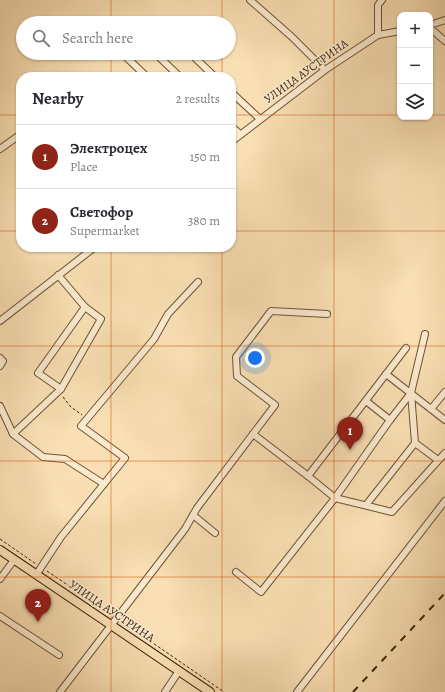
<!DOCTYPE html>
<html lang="en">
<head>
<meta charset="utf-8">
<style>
  :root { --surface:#fff; --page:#f7f7f7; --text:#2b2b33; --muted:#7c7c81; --line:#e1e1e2; --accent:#8f2418 }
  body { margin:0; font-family:Alegreya,serif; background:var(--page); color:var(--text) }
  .controls { position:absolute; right:12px; top:12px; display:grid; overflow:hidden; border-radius:8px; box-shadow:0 1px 3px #0004 }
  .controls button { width:36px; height:36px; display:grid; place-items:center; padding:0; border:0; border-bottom:1px solid var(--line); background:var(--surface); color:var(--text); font:20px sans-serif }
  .you { position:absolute; left:255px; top:358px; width:14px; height:14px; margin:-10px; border:3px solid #fff; border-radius:50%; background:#1a73e8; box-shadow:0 0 0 6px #1a73e833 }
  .badge { display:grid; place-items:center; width:26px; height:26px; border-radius:50%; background:var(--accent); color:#fff; font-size:13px; font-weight:700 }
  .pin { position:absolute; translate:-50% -33px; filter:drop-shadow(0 1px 2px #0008) }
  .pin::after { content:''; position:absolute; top:21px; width:14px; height:12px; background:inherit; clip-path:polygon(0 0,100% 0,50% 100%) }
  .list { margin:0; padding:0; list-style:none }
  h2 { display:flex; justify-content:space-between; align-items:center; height:52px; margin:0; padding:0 16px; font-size:17px }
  h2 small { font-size:13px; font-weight:400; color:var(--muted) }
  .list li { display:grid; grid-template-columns:26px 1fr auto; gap:12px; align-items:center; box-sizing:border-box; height:64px; padding:0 16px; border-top:1px solid var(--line) }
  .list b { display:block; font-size:15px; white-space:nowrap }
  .list p { margin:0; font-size:13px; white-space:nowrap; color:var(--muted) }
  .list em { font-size:13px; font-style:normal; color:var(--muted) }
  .icon { flex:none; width:22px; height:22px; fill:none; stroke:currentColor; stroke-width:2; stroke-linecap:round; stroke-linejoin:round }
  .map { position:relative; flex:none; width:445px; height:692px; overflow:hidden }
  .search { position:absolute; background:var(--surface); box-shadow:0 1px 3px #0004; left:16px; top:16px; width:220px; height:44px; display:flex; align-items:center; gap:10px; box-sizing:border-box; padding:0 14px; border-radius:22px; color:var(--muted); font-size:15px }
  .panel { position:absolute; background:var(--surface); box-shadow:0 1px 3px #0004; left:16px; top:72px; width:220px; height:180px; border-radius:16px }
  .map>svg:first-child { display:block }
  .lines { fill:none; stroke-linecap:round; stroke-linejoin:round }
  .minor-casing { stroke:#6d5236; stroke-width:8 }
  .major-casing { stroke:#3e230d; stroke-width:10 }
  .path { stroke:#3e230d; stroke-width:1; stroke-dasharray:3 2; stroke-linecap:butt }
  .minor { stroke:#fbeace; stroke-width:6 }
  .major { stroke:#f9dfb3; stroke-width:8 }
  .rail { stroke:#3e230d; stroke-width:2; stroke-dasharray:7 7; stroke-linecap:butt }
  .grid { fill:none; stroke:#d7540c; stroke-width:1; stroke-opacity:0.55 }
  .labels { text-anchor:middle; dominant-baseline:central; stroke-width:3; stroke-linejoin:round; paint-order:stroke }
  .street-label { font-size:12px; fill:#3e230d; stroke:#fbeace }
</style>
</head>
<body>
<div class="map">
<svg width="445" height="692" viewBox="0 0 445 692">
  <rect width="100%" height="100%" fill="#f9dfb3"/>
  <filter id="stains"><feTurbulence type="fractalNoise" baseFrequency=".005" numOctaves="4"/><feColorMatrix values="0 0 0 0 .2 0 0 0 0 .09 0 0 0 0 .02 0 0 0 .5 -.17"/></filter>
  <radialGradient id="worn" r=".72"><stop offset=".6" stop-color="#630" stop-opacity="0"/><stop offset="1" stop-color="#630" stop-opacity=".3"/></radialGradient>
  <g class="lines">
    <defs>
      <g id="minor">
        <polyline points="250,0 292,37 325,70"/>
        <polyline points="158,23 159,23"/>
        <polyline points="430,25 445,20"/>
        <polyline points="430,28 445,41"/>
        <polyline points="378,35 378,5 382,0"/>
        <polyline points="155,53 180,77"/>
        <polyline points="190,53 215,77"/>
        <polyline points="123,54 147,77"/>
        <polyline points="231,92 260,119"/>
        <polyline points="231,126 240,134"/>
        <polyline points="231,142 325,70 378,35 400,31"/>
        <polyline points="0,149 21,134"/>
        <polyline points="0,321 95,247"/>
        <polyline points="0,358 3,361 0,366"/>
        <polyline points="386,374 445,420"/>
        <polyline points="61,389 38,373 85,307"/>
        <polyline points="411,393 415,443"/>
        <polyline points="366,401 390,420 335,498 392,512 445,453"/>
        <polyline points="0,406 13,434 43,457 65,459 104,484"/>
        <polyline points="431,409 445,392"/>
        <polyline points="390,420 411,393 425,334"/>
        <polyline points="13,434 61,389 101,319 85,307 58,275"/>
        <polyline points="253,434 308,476 406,348"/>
        <polyline points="366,505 415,443 438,460"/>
        <polyline points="193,515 215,533"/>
        <polyline points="236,572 261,592 335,498 308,476"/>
        <polyline points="36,575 61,537 125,458 81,426 154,339 168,314 198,282"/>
        <polyline points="0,579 14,560"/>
        <polyline points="0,616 59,655"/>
        <polyline points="60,692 185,529 197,508 275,405 237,376 236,357 271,311 327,314"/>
        <polyline points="165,692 179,671"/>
        <polyline points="297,692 445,501"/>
      </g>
      <polyline id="major" points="0,550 210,692"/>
    </defs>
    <!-- minor casing -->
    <use href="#minor" class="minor-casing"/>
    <!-- major casing -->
    <use href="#major" class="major-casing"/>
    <!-- path -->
    <g class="path">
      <polyline points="63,397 71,407 82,415"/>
      <polyline points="0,539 36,564"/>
      <polyline points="47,571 112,615"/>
      <polyline points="121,621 224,692"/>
    </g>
    <!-- minor -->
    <use href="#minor" class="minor"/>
    <!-- major -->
    <use href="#major" class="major"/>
    <!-- rail -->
    <polyline class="rail" points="353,692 445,593"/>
  </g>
  <!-- grid -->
  <path class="grid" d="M 111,0 L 111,23M 222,0 L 222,23M 334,0 L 334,692M 111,53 L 111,77M 222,53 L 222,77M 0,115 L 21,115M 231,115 L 400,115M 430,115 L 445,115M 0,231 L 21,231M 231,231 L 445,231M 111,247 L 111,692M 222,247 L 222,692M 0,346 L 445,346M 0,461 L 445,461M 0,577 L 445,577"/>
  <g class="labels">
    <!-- street labels -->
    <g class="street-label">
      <text transform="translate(306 71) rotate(-36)">УЛИЦА АУСТРИНА</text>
      <text transform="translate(112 611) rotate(34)">УЛИЦА АУСТРИНА</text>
    </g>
  </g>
  <rect width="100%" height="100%" filter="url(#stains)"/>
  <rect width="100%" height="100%" fill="url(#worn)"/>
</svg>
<div class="controls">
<button>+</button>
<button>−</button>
<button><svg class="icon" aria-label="layers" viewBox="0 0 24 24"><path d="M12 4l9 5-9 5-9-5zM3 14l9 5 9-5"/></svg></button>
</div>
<div class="you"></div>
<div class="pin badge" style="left:350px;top:450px">1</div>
<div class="pin badge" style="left:38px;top:622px">2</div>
<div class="search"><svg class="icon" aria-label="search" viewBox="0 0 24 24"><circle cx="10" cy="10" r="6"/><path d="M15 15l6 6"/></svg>Search here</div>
<section class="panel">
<h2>Nearby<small>2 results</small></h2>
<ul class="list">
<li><span class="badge">1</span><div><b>Электроцех</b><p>Place</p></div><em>150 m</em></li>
<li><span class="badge">2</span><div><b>Светофор</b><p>Supermarket</p></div><em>380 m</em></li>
</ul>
</section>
</div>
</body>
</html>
